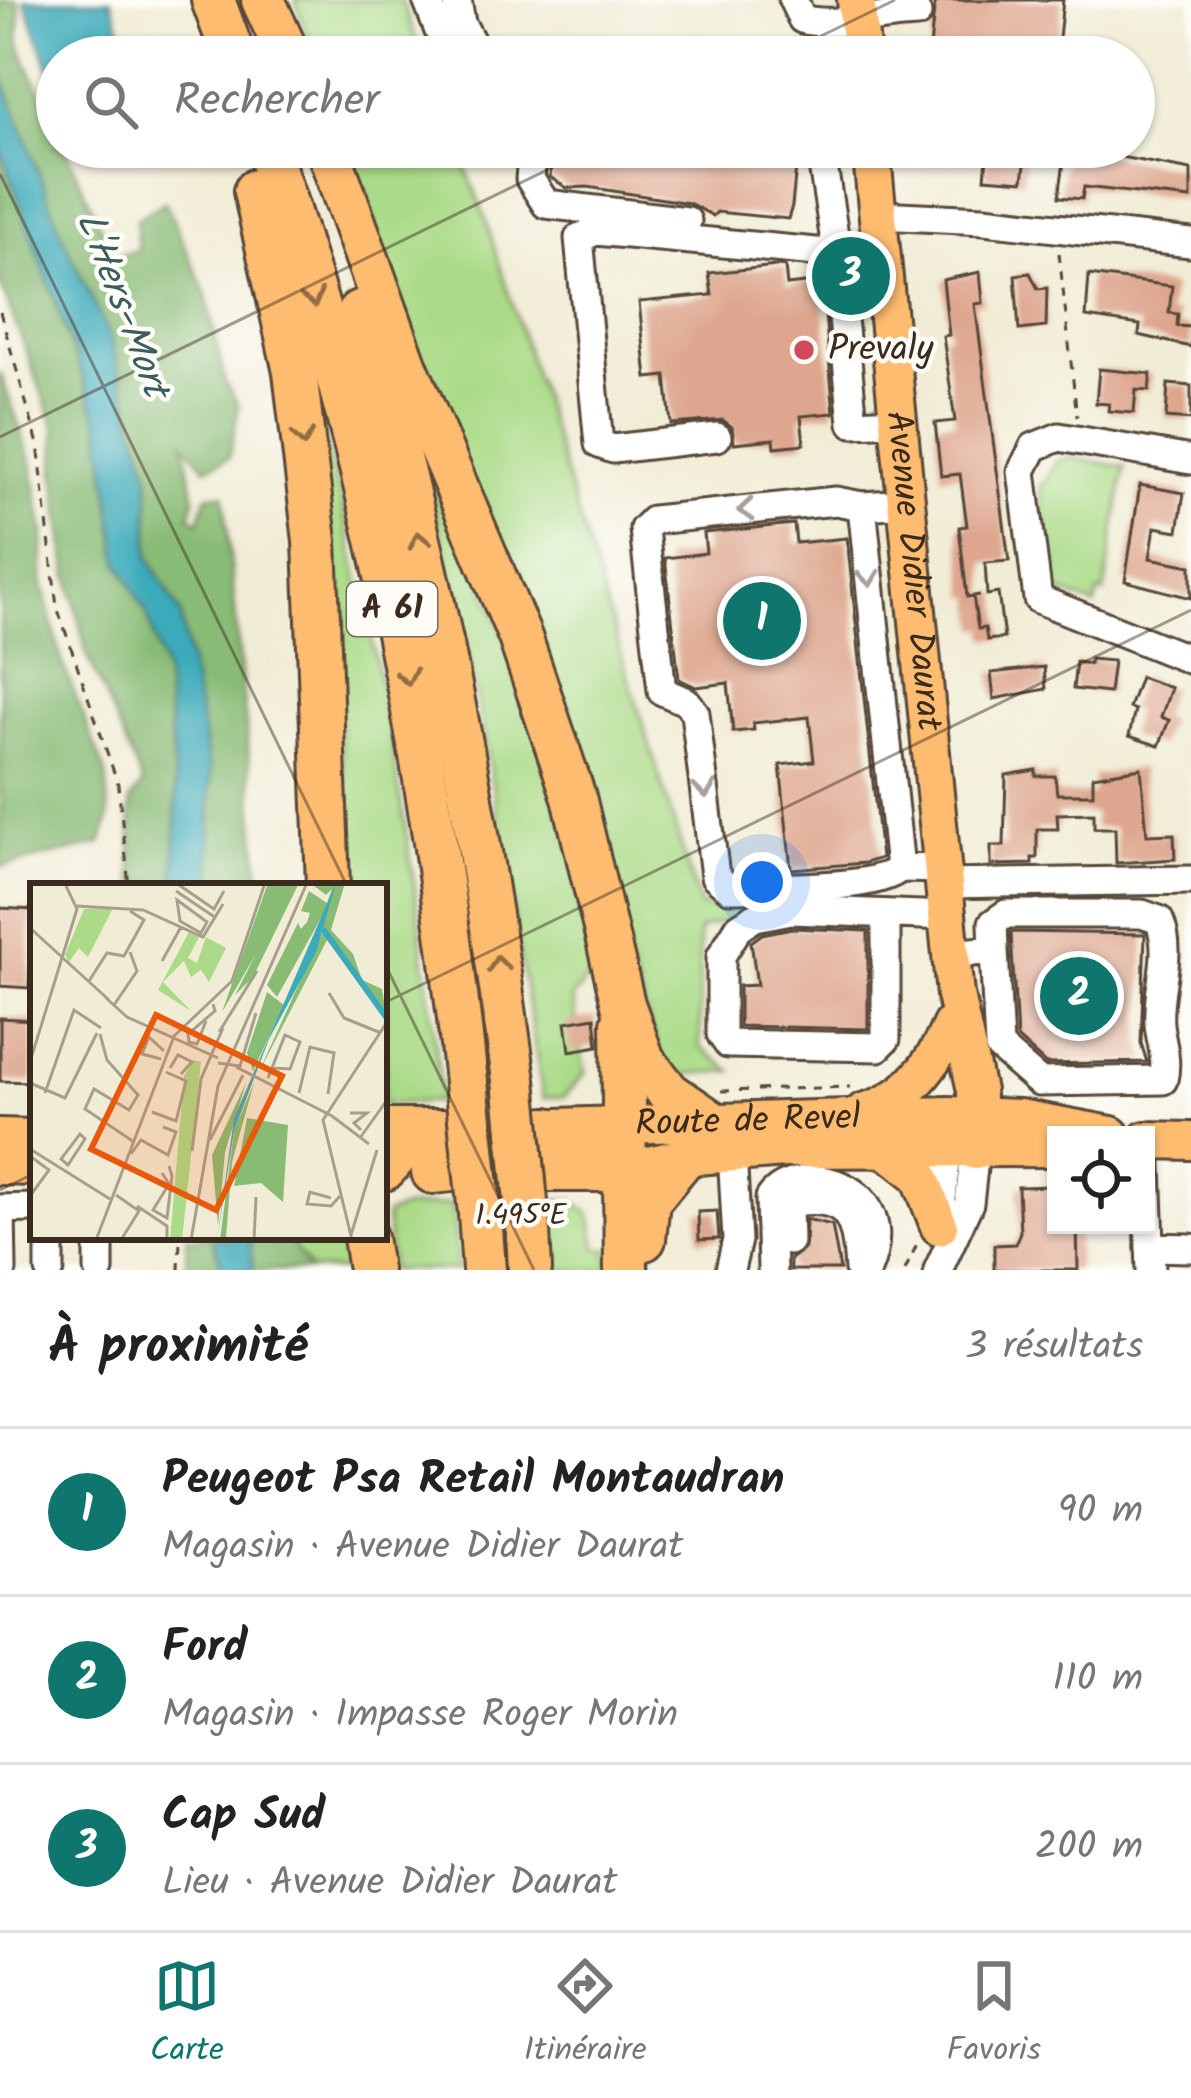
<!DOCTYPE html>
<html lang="fr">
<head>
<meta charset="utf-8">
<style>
  :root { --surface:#fff; --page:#f2f2f2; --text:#222; --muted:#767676; --line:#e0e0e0; --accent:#0f766e }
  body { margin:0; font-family:Kalam,sans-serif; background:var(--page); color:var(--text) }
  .controls { position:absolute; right:36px; bottom:36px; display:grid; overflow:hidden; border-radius:0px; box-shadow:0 3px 9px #0004 }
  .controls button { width:108px; height:108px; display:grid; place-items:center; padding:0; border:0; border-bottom:3px solid var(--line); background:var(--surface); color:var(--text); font:60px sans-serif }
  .you { position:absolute; left:762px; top:882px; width:42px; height:42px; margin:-30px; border:9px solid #fff; border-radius:50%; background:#1a73e8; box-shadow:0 0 0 18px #1a73e833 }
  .badge { display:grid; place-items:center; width:78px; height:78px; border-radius:50%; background:var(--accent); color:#fff; font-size:39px; font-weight:700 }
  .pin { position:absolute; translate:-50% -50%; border:6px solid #fff; box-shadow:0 3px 12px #0006 }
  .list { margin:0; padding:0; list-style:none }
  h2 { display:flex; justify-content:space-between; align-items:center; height:156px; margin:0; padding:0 48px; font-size:51px }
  h2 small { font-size:39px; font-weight:400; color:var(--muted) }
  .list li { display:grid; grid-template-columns:78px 1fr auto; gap:36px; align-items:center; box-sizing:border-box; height:168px; padding:0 48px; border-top:3px solid var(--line) }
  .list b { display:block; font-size:45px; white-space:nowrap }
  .list p { margin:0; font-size:39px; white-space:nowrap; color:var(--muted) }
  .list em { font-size:39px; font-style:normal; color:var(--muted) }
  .icon { flex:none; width:66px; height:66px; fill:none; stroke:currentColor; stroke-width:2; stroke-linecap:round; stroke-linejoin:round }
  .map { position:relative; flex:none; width:1191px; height:1270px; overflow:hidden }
  .search { position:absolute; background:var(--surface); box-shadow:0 3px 9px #0004; left:36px; right:36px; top:36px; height:132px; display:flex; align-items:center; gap:30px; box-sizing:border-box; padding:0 42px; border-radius:66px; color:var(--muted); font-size:45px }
  .sheet { height:660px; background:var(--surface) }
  nav { display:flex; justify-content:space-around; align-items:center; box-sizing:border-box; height:168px; border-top:3px solid var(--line); background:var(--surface); font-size:33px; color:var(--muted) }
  nav a { display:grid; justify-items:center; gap:6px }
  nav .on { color:var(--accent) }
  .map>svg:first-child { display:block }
  .green { fill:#abdb88; stroke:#738253; stroke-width:3 }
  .forest { fill:#88bb74; stroke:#627249; stroke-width:3 }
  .water { fill:#3baaba; stroke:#3b6a6c; stroke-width:3 }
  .building { fill:#dea68e }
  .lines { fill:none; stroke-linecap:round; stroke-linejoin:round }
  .minor-casing { stroke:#564739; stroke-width:33 }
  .major-casing { stroke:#564739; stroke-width:42 }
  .highway-casing { stroke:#564739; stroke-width:48 }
  .path { stroke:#564739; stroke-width:3; stroke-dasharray:9 9; stroke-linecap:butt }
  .minor { stroke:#fff; stroke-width:27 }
  .major { stroke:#febc70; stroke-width:36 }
  .highway { stroke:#febc70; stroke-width:42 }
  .highway-bridge-casing { stroke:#564739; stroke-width:48; stroke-linecap:butt }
  .highway-bridge { stroke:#febc70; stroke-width:42 }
  .oneway { stroke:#936c43 }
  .oneway2 { stroke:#a79f9a }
  .ticks { fill:none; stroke:#3b2a1e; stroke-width:3; stroke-opacity:0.45 }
  .poi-dot { fill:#d1495b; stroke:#fdfcf7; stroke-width:4.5 }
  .labels { text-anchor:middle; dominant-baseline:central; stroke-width:9; stroke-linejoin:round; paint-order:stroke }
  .shield { fill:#fdfcf7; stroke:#75695f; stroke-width:3 }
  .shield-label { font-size:33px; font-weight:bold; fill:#3b2a1e }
  .poi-label { font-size:36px; fill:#3b2a1e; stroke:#fdfcf7; text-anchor:start }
  .street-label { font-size:36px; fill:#3b2a1e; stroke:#fdfcf7 }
  .water-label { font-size:39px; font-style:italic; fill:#3b5d5c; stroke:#fdfcf7 }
  .inset-river { fill:none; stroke:#3baaba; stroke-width:6 }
  .inset-road { fill:none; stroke:#a89e8c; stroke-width:3 }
  .view { fill:#e8590c; fill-opacity:0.15; stroke:#e8590c; stroke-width:6 }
  .inset-edge { fill:none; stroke:#3b2a1e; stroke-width:6 }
  .ticks-label { font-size:30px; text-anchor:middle; fill:#3b2a1e; stroke:#fdfcf7; stroke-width:9; stroke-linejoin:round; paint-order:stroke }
</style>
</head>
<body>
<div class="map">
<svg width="1191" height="1270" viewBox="0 0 1191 1270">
  <rect width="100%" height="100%" fill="#fdfcf7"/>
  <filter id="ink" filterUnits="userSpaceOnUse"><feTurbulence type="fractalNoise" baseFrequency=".00833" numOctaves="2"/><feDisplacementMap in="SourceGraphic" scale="24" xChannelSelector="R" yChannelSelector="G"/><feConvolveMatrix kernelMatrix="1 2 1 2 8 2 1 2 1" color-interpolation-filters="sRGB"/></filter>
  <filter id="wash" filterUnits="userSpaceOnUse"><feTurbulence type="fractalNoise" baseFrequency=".004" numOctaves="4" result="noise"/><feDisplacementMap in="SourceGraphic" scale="48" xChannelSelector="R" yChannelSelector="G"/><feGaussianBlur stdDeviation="2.7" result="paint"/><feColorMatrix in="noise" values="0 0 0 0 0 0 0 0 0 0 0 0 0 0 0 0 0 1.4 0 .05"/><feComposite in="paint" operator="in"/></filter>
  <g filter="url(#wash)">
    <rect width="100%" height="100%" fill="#f1ecd5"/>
    <!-- green -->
    <g class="green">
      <polygon points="295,0 401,0 423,57 315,57"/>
      <polygon points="346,147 458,147 485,217 700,907 753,907 754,913 699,929 700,1047 732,1071 668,1075"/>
      <path d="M 313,391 C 377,625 415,861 442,1101 L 384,1104 L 384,886 L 352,886 Z"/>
      <polygon points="1071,458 1125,467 1104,593 1098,592 1095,606 1063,593 1049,580 1041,488 1057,461"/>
      <polygon points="431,486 448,495 537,720 601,961 572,998 585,1073 564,1097 543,1098 483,728"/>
      <polygon points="573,1200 591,1215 597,1248 609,1249 609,1270 556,1270 552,1201"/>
      <polygon points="452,1204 458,1270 391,1270 386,1215 404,1208"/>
      <polygon points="295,1237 346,1237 353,1270 310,1270 292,1245"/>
    </g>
    <!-- forest -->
    <g class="forest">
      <path d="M 0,0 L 17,0 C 23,13 17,24 19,38 C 26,76 57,107 57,147 L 65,147 L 114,257 L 138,250 L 136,219 L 165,202 L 206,293 L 225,382 L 239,406 L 229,458 L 206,468 L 184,442 L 195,499 L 190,516 L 199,522 L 207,495 L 224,494 L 261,886 L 211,886 L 210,772 L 180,613 L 149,558 L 149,474 L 110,338 L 64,240 L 0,70 Z"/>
      <polygon points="0,148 100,425 120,562 147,614 165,673 176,797 175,886 133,882 130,801 143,784 86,652 69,576 55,475 56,429 0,283"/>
      <polygon points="0,372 32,463 44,533 42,581 62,662 106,774 109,818 101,844 0,867"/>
      <polygon points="187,1237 212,1237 223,1270 186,1270"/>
      <polygon points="249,1237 295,1237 293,1245 310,1270 253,1270"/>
    </g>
    <!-- water -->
    <g class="water">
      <polygon points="24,0 111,0 131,57 57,57 57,89"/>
      <polygon points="0,70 64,240 110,338 149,474 149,558 180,613 210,772 211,886 175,886 176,797 165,673 147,614 119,562 100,425 0,148"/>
      <polygon points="212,1237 249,1237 253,1270 223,1270"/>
    </g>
    <g id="blocks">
      <!-- building -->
      <g class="building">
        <polygon points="935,0 1063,0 1057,57 929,57"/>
        <polygon points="553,147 798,147 792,206 788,219 717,212 713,216 689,203 588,187 567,188 550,177"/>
        <polygon points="988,147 1027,147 1023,181 985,178"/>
        <polygon points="1066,147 1191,170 1191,199 1084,187 1082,199 1059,197"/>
        <polygon points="777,266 785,267 787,285 822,281 834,413 801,416 804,444 775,447 774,439 734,443 732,427 723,420 671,424 666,376 647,378 639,302 712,295 709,273"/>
        <polygon points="980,272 983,303 975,304 1009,561 985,563 987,595 998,593 1004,638 987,640 985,628 978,629 973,596 980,595 967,597 959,527 967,526 960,474 941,476 935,423 955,421 943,336 949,335 943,280"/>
        <polygon points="1030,273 1038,289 1047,288 1046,327 1019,330 1015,275"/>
        <polygon points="1089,275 1172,286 1169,313 1178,314 1177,326 1191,327 1191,347 1139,335 1140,325 1086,317"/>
        <polygon points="1099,369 1151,374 1149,391 1136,390 1134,413 1108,411 1109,404 1096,403"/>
        <polygon points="1168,384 1191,386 1191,420 1166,418"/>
        <polygon points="1140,485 1184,493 1178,531 1155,527 1150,558 1191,566 1191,598 1125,581"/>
        <polygon points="794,524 796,543 847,538 881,858 865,863 791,869 780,765 814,761 809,717 753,723 754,730 733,732 728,683 696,687 679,679 665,558 706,553 704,533"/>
        <polygon points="1090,659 1113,661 1109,693 1073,689 1076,662 1090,664"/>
        <polygon points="1044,667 1046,689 994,699 991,673"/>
        <polygon points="1140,677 1171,688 1161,717 1169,720 1159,746 1129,736 1135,710 1129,708"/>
        <polygon points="1141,768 1147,835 1174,834 1175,859 1116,863 1115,828 1094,828 1094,813 1057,814 1058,829 1037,829 1037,858 1032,858 1032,864 991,865 991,846 1004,846 1006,775 1036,770 1036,776 1055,776 1057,794 1093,794 1093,776"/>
        <polygon points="0,908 33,910 29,988 0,986"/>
        <polygon points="792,928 868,931 868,1029 739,1026 739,986 757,985 751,942 762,934"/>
        <polygon points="1011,932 1145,934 1141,1043 1147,1062 1046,1064 1017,1038"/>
        <polygon points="595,1017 598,1046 570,1051 566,1022"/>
        <polygon points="0,1018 33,1020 33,1082 0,1081"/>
        <polygon points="1054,1186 1056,1225 1077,1225 1078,1270 994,1270 994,1245 1015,1244 1020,1232 1018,1187"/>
        <polygon points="717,1211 719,1239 699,1240 698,1212"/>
        <polygon points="806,1219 832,1225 840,1270 790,1270 790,1259 805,1248"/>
      </g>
    </g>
  </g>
  <g filter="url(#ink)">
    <use href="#blocks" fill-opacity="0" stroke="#564739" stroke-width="3"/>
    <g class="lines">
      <defs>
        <g id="minor">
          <polyline points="427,0 449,57"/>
          <polyline points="457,0 461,23 479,57"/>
          <path d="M 793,0 L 802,19 C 832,28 883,15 917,14"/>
          <polyline points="533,147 530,179 546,204 687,221"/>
          <polyline points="878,215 984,220 1191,243"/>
          <polyline points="882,256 837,254 853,423 898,421"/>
          <polyline points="717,437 613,449 599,444 579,238 596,231 837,254 820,147"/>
          <polyline points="1191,460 1059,437 1034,447 1022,471 1038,599 1191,660"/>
          <polyline points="907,503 862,506 900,868 943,869"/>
          <path d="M 862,506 L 836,501 L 653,520 L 644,529 L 662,691 L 687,702 L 695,713 L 715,876 L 729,888 C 765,887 877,891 900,868"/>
          <polyline points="945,884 1191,880"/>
          <polyline points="886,917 886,1039 878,1047 728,1044 721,1034 721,956 739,927 755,917 791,910 948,916"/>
          <path d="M 951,954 L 994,950 L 999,1047 L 1039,1082 L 1163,1080 C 1168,1058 1161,1044 1159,1024 C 1156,989 1174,954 1159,920 L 1142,914 L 1006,914 L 993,923 L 994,950"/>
          <polyline points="1146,1140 1151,1270"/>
          <polyline points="0,1209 33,1208"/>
          <polyline points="1,1209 2,1270"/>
          <polyline points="939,1225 947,1152"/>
          <polyline points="50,1237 50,1270"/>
          <polyline points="99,1237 99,1270"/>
          <path d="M 789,1241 L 788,1208 L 795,1202 C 851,1193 856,1222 859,1270"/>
          <polyline points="1150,1247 1191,1248"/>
          <polyline points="730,1270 737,1240 732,1152"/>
          <path d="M 772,1270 L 770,1198 C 798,1159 904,1183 867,1270"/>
          <polyline points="938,1270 969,1203 975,1151"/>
        </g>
        <g id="major">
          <polyline points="856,0 862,57"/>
          <path id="s1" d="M 871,147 L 955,995 L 976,1091 L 975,1151"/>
          <path d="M 863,1112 C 908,1101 934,1065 951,1025"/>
          <polyline points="384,1128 443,1128"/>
          <path id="s2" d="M 523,1128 L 948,1115 L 1019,1118 L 1111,1135"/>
          <polyline points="0,1137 33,1138"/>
          <polyline points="1146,1140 1191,1141"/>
          <polyline points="888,1151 920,1176 939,1226"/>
          <polyline points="0,1166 33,1167"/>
          <polyline points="540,1173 612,1173 684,1157 785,1149 1056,1148"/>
        </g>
        <g id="highway">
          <polyline points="213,0 234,57"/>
          <polyline points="263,0 289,57"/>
          <path d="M 267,147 C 371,448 433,766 466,1082"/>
          <polyline points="327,147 406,367 520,637 574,797 623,1004 643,1060 669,1093 710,1121"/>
          <polyline points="255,191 295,372 315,541 328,886"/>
          <path d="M 359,312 C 434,563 479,821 514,1080"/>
          <polyline points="623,1023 626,1270"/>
          <polyline points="384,1169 407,1144 547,1129"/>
          <polyline points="433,1172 576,1157 624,1125"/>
          <polyline points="527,1212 530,1270"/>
          <polyline points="480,1214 484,1270"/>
          <polyline points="365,1237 370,1270"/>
          <polyline points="644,1239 648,1201 684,1157"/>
        </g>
      </defs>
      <!-- minor casing -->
      <use href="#minor" class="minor-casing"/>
      <!-- major casing -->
      <use href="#major" class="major-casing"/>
      <!-- highway casing -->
      <use href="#highway" class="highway-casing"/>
      <!-- path -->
      <g class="path">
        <polyline points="1059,253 1077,417"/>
        <polyline points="0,312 38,444 57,607 118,784 129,886"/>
        <polyline points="721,1091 850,1087"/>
        <polyline points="179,1270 180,1237"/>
        <polyline points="905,1270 917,1244"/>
      </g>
      <!-- minor -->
      <use href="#minor" class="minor"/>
      <!-- major -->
      <use href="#major" class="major"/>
      <!-- highway -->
      <use href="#highway" class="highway"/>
      <defs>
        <g id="highway-bridge">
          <polyline points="514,1080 527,1212"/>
          <polyline points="466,1082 480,1214"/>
        </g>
      </defs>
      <!-- highway-bridge casing -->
      <use href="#highway-bridge" class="highway-bridge-casing"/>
      <!-- highway-bridge -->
      <use href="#highway-bridge" class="highway-bridge"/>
    </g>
    <!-- one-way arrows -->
    <defs><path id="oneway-chevron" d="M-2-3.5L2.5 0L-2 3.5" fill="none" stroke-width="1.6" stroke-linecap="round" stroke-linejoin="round" transform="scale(3)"/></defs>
    <g class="oneway">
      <use href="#oneway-chevron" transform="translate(313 299) rotate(74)"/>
      <use href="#oneway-chevron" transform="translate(303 438) rotate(83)"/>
      <use href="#oneway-chevron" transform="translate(419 540) rotate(-103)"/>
      <use href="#oneway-chevron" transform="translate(407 677) rotate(79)"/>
      <use href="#oneway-chevron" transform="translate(498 964) rotate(-98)"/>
    </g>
    <g class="oneway2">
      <use href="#oneway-chevron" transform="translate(746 510) rotate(174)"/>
      <use href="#oneway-chevron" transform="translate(869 578) rotate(84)"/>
      <use href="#oneway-chevron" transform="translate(705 790) rotate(83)"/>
    </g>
  </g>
  <!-- ticks -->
  <path class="ticks" d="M 778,57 L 895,0M 0,174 L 347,886M 0,437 L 594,147M 384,962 L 534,1270M 384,1003 L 1191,610M 0,1190 L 33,1174"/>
  <!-- markers -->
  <circle class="poi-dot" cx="804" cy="350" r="12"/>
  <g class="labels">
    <!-- shield labels -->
    <rect class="shield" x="347" y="582" width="90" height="54" rx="9"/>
    <g class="shield-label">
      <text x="392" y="609">A 61</text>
    </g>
    <!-- poi labels -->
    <g class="poi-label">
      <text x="828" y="350">Prevaly</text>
    </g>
    <!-- street labels -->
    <g class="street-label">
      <text stroke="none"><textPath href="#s1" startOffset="426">Avenue Didier Daurat</textPath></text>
      <text stroke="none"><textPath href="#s2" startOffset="225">Route de Revel</textPath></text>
    </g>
    <!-- water labels -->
    <g class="water-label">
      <text transform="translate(121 305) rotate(69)">L'Hers-Mort</text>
    </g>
  </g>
  <!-- overview -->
  <g transform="translate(30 883)">
    <rect width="357" height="357" fill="#f1ecd5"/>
    <path d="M 83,25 L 58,74 L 49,65 L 39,79 L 35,72 L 54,26 ZM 159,49 L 169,54 L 158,75 L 167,80 L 176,54 L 196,65 L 179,99 L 171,87 L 161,94 L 154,78 L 133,99 L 161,128 L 128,107 ZM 164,177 L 171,179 L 152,357 L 140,357 L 154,193 Z" fill="#abdb88"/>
    <path d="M 238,0 L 269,0 L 223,94 L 205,112 L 226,71 L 192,129 ZM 315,0 L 301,47 L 323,71 L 332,97 L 352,106 L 357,137 L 297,57 L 228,191 L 292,50 L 291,35 L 247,114 L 237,102 L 268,40 L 271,46 L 277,39 L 280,30 L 271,28 L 279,8 L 297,20 L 302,6 L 296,12 L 283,2 ZM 237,109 L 254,122 L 223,188 L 217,170 ZM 216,200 L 195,269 L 188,343 L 182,272 ZM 224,200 L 202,279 L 196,354 L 213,357 L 190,357 L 204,248 ZM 217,235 L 258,242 L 253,319 L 231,300 L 204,303 Z" fill="#88bb74"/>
    <path d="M 306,0 L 286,69 L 239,156 L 204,248 L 187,357 L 204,235 Z" fill="#3baaba"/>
    <path class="inset-river" d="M 293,46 L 356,134"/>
    <path class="inset-road" d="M 149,2 L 184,26 L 194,8M 146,8 L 186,35M 147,17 L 177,39 L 171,50 L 150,38 ZM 47,23 L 113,27 L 173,54 L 193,21M 0,45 L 79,117M 132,78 L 151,44M 59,98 L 77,70 L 94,73 L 114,37 L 100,28M 299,110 L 314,135 L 351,150M 76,115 L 97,134 L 188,175M 84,122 L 107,88 L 100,69M 176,138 L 167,161 L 159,159 L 158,151 L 185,128 L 183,121M 189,149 L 227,88M 70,151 L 77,177 L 108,212 L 99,227 L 64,206 L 55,226 L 104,259M 143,154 L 202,98 L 235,0M 131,176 L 112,171 L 119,154 L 134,168M 0,179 L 47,26 L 36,3M 188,180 L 210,183 L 226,130M 206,184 L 302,233 L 339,261M 140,185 L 148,172 L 162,179 L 151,191M 238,195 L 255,152 L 270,159 L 260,186 L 243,185M 0,200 L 35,215 L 67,150M 15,210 L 44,127 L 71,145M 269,210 L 280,164 L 304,170 L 298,211M 122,229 L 146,238 L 156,198 L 136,189M 320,230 L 337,230 L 324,240 L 331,247M 50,251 L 55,256 L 38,282 L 31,276 ZM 330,255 L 357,217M 180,257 L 213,192M 0,266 L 80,316M 162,268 L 171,196 L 193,145M 101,271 L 111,257 L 138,272 L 146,249 L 133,244M 0,273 L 19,287 L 0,313M 132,290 L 139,301 L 123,327 L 137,335 L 142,293 L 139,283M 86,312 L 109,328 L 91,357M 301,315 L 280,309 L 277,321 L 301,323 L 310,313M 107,323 L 137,343 L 137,357M 321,352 L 347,267M 66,357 L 143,156M 161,357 L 188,203 L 277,0M 224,357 L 226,314M 322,357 L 293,237 L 357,139"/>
    <path class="view" d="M 126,132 L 252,193 L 186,327 L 61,266 Z"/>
    <rect width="357" height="357" class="inset-edge"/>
  </g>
  <g class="ticks-label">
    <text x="521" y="1224">1.495°E</text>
  </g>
</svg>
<div class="controls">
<button><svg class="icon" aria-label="locate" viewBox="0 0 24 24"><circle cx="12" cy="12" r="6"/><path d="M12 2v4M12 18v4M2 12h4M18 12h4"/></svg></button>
</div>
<div class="you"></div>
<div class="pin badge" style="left:762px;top:621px">1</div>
<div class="pin badge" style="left:1079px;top:996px">2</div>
<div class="pin badge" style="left:851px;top:276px">3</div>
<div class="search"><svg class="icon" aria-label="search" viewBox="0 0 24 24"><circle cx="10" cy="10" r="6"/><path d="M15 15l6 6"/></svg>Rechercher</div>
</div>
<section class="sheet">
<h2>À proximité<small>3 résultats</small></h2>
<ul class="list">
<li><span class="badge">1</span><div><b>Peugeot Psa Retail Montaudran</b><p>Magasin · Avenue Didier Daurat</p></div><em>90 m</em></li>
<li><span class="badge">2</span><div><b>Ford</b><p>Magasin · Impasse Roger Morin</p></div><em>110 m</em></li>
<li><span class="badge">3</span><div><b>Cap Sud</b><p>Lieu · Avenue Didier Daurat</p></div><em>200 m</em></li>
</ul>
</section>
<nav>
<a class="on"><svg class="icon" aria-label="map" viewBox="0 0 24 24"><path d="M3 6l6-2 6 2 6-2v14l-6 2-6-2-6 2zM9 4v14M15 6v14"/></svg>Carte</a>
<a><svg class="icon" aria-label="directions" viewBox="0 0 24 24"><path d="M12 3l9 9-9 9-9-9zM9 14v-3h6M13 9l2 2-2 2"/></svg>Itinéraire</a>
<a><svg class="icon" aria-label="saved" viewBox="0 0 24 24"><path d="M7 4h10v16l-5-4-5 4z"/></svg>Favoris</a>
</nav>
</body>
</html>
